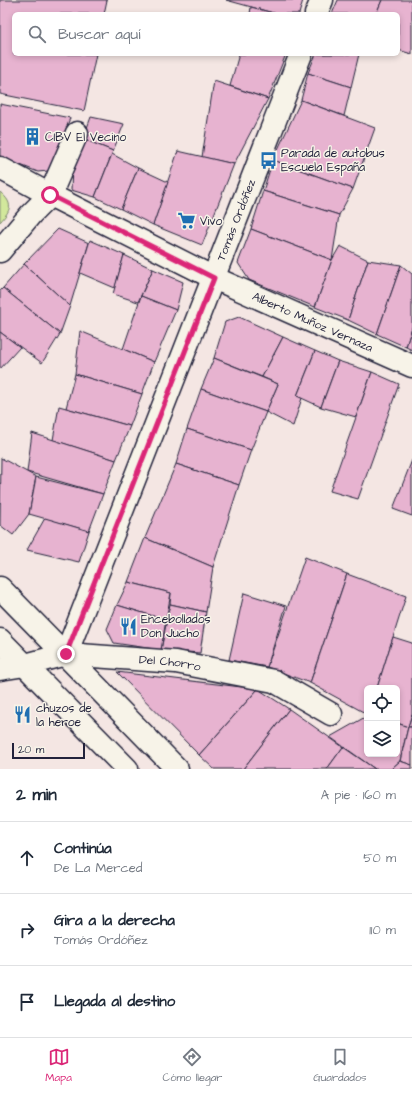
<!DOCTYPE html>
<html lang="es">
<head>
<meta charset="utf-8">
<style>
  :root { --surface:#fff; --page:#f2f2f3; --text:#1f2937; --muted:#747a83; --line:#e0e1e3; --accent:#db2777 }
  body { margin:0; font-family:"Architects Daughter",sans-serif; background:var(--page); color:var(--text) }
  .controls { position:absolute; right:12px; bottom:12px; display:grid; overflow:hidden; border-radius:6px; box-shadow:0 2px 6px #0003 }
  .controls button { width:36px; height:36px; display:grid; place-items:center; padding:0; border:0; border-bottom:1px solid var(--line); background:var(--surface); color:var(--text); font:20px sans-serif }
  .scale { position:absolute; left:12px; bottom:10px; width:73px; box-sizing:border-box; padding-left:4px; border:2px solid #22223b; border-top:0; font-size:11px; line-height:14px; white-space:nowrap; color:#22223b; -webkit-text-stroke:3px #f7f3e8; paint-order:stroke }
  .stop { position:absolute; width:12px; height:12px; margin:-9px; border:3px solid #db2777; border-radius:50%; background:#fff }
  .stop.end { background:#db2777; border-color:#fff; box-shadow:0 1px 4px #0008 }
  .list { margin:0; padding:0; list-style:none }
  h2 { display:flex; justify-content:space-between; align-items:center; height:52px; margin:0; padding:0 16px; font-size:17px }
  h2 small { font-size:13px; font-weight:400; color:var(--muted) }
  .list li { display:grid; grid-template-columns:26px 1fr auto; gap:12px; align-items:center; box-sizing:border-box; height:72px; padding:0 16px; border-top:1px solid var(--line) }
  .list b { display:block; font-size:15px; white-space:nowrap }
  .list p { margin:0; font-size:13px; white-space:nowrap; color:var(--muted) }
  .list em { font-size:13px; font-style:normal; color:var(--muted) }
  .icon { flex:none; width:22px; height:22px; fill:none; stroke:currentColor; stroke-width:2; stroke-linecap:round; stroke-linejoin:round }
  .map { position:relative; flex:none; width:412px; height:769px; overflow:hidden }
  .search { position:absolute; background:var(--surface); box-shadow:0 2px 6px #0003; left:12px; right:12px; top:12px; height:44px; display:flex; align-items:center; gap:10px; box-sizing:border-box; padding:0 14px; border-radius:6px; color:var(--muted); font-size:15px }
  .sheet { height:268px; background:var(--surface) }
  nav { display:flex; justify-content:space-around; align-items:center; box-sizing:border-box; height:56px; border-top:1px solid var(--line); background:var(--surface); font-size:11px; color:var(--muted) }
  nav a { display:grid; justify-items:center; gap:2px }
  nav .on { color:var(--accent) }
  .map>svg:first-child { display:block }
  .green { fill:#d2e89c; stroke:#7a856c }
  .building { fill:#e7b3d0; stroke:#22223b }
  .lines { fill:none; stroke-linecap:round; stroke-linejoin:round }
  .minor-casing { stroke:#22223b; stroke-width:25 }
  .secondary-casing { stroke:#22223b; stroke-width:25 }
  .minor { stroke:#f7f3e8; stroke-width:22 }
  .secondary { stroke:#f7f3e8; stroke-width:22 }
  .route { stroke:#db2777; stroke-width:5 }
  .labels { text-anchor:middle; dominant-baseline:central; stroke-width:3; stroke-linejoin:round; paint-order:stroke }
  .poi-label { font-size:12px; fill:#22223b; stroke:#f7f3e8; text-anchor:start }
  .street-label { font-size:12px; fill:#22223b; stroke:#f7f3e8 }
</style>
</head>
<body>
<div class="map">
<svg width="412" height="769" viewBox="0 0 412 769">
  <rect width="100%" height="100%" fill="#f4e6e3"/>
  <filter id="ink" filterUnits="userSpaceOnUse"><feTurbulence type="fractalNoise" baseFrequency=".025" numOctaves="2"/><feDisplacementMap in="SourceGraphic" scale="8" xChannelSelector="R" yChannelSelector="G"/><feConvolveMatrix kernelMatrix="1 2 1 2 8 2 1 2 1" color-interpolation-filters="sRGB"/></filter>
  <g filter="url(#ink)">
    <!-- green -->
    <path class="green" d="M 0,192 C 14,204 11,210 0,222 Z"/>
    <!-- building -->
    <g class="building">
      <polygon points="0,0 107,0 104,14 14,14 14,54 96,54 84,111 0,94"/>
      <polygon points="226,0 303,0 299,14 277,14"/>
      <polygon points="338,0 382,0 376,14 332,14"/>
      <polygon points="382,0 412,0 412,54 398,50 398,14 376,14"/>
      <polygon points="251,7 277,14 250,14"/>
      <polygon points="239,54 286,54 268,99 230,86"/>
      <polygon points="316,54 359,54 351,87 308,73"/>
      <polygon points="308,73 351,87 344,116 301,100"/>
      <polygon points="214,81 268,99 234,164 202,157"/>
      <polygon points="301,100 375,128 353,189 273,160"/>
      <polygon points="0,104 70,118 51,169 48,171 38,172 0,157"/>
      <polygon points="91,117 124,124 113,151 83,139"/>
      <polygon points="83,139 113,151 95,197 71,190 72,169"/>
      <polygon points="178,151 234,164 202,245 153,225"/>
      <polygon points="112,154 138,168 121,209 95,197"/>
      <polygon points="273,160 353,189 339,215 263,191"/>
      <polygon points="138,168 168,182 153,225 121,209"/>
      <polygon points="263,191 339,215 332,260 251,229"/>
      <polygon points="58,229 89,243 70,306 24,264"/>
      <polygon points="251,229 332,260 315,307 249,280 238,263"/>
      <polygon points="90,240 124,255 115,288 80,273"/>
      <polygon points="340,246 368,260 348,320 315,307 332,260"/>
      <polygon points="124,255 153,269 138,302 113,294"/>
      <polygon points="368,260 401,265 377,334 348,320"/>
      <polygon points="24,264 70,306 60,334 3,288"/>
      <polygon points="401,265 412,274 412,327 406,347 377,334"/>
      <polygon points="153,269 183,282 176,310 141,296"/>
      <polygon points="3,288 60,334 42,363 0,332 0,291"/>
      <polygon points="141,296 176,310 154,362 123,349"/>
      <polygon points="239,317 283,337 262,377 214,358 225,322"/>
      <polygon points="412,327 412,350 406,347"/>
      <polygon points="80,331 154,362 142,394 75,374"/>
      <polygon points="0,332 20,347 0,369"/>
      <polygon points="283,337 315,351 297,396 302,398 293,426 266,412 278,384 262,377"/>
      <polygon points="315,351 338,361 321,407 297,396"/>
      <polygon points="214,358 278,384 266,412 201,389"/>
      <polygon points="338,361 372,372 356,417 321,407"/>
      <polygon points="372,372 399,384 358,499 330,491"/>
      <polygon points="75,374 142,394 130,426 66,408"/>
      <polygon points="201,389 266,412 251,450 187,429"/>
      <polygon points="59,406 130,426 116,460 53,440"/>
      <polygon points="187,429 251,450 239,485 176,464"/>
      <polygon points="32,433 116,460 103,494 27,472"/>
      <polygon points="1,458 36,477 29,514 13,535 0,525"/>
      <polygon points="412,460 412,516 393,509"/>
      <polygon points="176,464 239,485 213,567 145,538"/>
      <polygon points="36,477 103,494 89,531 29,514"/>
      <polygon points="45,518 89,531 79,562 27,550"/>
      <polygon points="145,538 213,567 206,612 170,604 171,593 128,582"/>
      <polygon points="305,557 347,574 310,683 267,667"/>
      <polygon points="347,574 406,596 377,688 367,688 367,714 310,683"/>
      <polygon points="128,582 171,593 166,620 117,605"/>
      <polygon points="244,593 286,606 267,667 229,660"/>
      <polygon points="170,604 206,612 200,653 161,650"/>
      <polygon points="117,605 166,620 161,650 114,643 107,629"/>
      <polygon points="393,637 412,643 412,714 408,727 397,723 397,688 377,688"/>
      <polygon points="117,672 258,689 199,755"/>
      <polygon points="258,689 289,709 243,769 214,769 199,755"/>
      <polygon points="289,709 343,747 327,769 243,769"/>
      <polygon points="412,714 412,727 408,727"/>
      <polygon points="367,716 367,754 397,754 397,723 408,727 400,761 391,769 375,769 330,737"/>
      <polygon points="408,727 412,727 412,765 400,761"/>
      <polygon points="343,747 375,769 327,769"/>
      <polygon points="400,761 412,765 412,769 391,769"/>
    </g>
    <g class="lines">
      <defs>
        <g id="minor">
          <polyline points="316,14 322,0"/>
          <polyline points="0,168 50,195 77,133"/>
          <path id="s1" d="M 0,251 L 31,214 L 50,195 L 214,278 L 412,366"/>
          <path id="s2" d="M 66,654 L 301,54"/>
          <path id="s3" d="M 0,669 L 25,665 L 66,654 L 176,662 L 274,681 L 331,714"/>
        </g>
        <g id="secondary">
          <polyline points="0,588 177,769"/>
          <polyline points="0,640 127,769"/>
        </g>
      </defs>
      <!-- minor casing -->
      <use href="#minor" class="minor-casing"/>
      <!-- secondary casing -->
      <use href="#secondary" class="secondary-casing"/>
      <!-- minor -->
      <use href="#minor" class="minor"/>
      <!-- secondary -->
      <use href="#secondary" class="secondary"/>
    </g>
  </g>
  <g class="lines" filter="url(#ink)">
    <!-- route -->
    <polyline class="route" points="50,195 214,278 66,654"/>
  </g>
  <!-- icons -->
  <defs>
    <symbol id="building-bare" viewBox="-9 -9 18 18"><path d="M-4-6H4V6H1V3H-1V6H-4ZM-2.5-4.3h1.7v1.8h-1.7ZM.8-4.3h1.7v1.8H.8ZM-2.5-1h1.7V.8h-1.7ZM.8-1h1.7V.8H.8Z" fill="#1f6fb2" stroke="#f7f3e8" stroke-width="2.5" paint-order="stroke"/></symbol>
    <symbol id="bus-bare" viewBox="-9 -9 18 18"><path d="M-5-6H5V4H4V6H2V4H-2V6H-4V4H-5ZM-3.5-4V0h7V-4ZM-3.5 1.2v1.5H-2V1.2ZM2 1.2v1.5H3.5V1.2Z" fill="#1f6fb2" stroke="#f7f3e8" stroke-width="2.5" paint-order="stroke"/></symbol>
    <symbol id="supermarket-bare" viewBox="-9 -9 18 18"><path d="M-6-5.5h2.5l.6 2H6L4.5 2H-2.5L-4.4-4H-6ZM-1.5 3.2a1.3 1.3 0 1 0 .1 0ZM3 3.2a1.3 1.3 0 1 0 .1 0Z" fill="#1f6fb2" stroke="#f7f3e8" stroke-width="2.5" paint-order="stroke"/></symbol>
    <symbol id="restaurant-bare" viewBox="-9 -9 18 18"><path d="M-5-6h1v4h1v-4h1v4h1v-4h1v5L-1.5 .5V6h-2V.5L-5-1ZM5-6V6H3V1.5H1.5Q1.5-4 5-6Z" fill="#1f6fb2" stroke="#f7f3e8" stroke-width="2.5" paint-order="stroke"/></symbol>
  </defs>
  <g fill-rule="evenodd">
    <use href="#building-bare" x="20" y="124" width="25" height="25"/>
    <use href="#bus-bare" x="256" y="148" width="25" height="25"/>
    <use href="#supermarket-bare" x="174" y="208" width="25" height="25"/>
    <use href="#restaurant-bare" x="116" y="614" width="25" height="25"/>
    <use href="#restaurant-bare" x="10" y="702" width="25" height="25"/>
  </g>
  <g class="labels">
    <!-- poi labels -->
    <g class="poi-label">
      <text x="45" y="137">CIBV El Vecino</text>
      <text x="281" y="153">Parada de autobus<tspan x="281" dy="14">Escuela España</tspan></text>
      <text x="200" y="221">Vivo</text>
      <text x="141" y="619">Encebollados<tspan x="141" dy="14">Don Jucho</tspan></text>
      <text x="36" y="708">chuzos de<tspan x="36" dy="14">la heroe</tspan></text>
    </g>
    <!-- street labels -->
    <g class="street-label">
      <text stroke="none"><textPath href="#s2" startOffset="466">Tomás Ordóñez</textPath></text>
      <text stroke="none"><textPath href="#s1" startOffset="367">Alberto Muñoz Vernaza</textPath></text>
      <text stroke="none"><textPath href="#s3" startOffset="172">Del Chorro</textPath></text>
    </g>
  </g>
</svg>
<div class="controls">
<button><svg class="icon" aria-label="locate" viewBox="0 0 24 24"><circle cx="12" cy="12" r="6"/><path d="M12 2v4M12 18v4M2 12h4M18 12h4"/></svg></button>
<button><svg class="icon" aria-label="layers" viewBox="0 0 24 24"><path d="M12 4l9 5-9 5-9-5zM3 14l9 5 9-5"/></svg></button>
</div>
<div class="scale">20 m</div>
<div class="stop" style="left:50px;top:195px"></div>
<div class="stop end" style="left:66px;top:654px"></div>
<div class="search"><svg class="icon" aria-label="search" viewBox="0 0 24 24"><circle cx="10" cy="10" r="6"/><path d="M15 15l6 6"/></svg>Buscar aquí</div>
</div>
<section class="sheet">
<h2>2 min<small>A pie · 160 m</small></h2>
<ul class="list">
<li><svg class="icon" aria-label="ahead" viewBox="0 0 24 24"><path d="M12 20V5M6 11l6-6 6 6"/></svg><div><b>Continúa</b><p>De La Merced</p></div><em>50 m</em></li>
<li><svg class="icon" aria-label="right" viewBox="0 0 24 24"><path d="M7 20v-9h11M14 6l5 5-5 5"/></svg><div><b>Gira a la derecha</b><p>Tomás Ordóñez</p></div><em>110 m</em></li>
<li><svg class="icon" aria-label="arrive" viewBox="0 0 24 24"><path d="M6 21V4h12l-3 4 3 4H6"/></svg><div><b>Llegada al destino</b></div></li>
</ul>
</section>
<nav>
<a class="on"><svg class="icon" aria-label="map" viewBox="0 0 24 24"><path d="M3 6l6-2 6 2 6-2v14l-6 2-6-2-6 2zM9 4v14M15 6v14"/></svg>Mapa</a>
<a><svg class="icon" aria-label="directions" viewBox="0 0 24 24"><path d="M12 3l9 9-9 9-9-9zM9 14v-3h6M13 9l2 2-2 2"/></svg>Cómo llegar</a>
<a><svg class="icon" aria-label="saved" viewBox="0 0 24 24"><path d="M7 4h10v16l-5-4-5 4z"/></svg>Guardados</a>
</nav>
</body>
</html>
